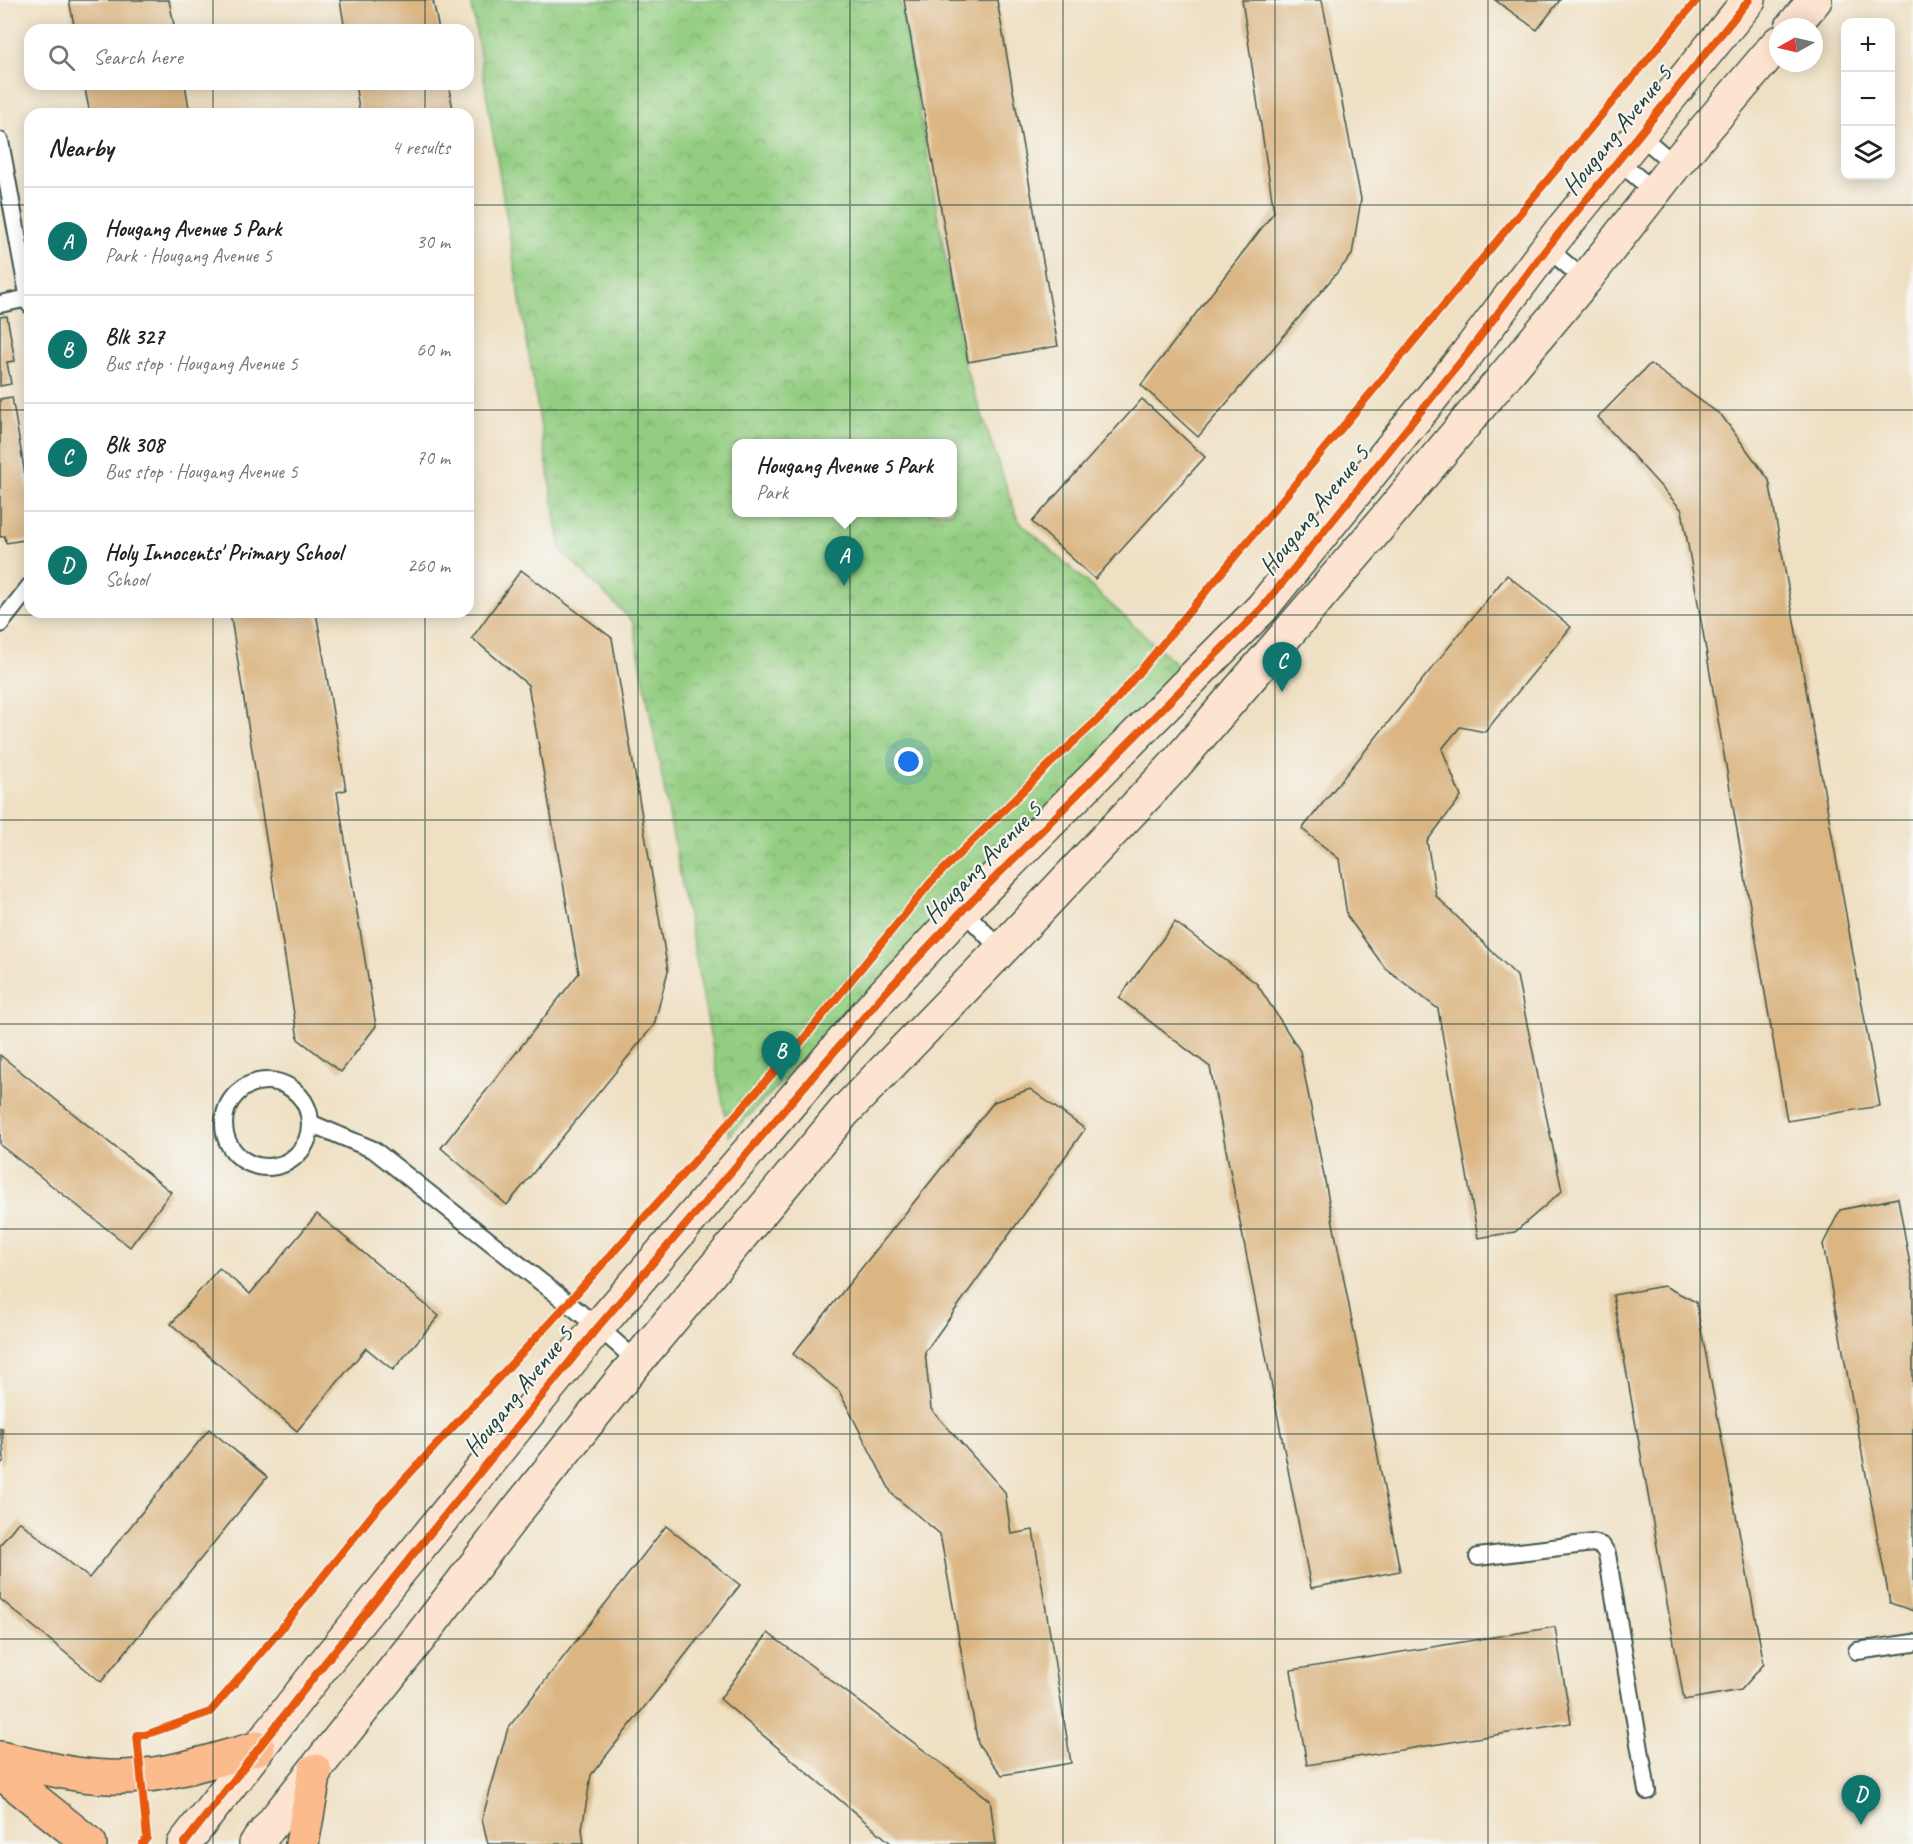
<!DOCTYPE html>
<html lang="en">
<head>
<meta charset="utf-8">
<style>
  :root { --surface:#fff; --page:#f2f2f2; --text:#222; --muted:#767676; --line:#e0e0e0; --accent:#0f766e }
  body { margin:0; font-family:Caveat,sans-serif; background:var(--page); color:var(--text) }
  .controls { position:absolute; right:18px; top:18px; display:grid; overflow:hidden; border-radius:12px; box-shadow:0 3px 15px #0003 }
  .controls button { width:54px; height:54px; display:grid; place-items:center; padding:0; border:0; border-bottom:2px solid var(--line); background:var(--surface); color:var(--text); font:30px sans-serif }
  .compass { position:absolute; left:1769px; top:18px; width:54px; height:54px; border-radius:50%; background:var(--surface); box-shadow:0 3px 15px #0003; rotate:262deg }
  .you { position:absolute; left:909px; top:762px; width:21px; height:21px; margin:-15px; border:4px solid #fff; border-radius:50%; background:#1a73e8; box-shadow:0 0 0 9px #1a73e833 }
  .badge { display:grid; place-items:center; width:39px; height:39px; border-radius:50%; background:var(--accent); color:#fff; font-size:20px; font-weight:700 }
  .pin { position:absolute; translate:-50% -50px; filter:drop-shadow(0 2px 3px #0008) }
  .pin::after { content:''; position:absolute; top:32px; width:21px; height:18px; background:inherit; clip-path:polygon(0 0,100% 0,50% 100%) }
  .popup { position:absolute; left:732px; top:439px; width:225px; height:78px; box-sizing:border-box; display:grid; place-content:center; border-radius:12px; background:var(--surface); filter:drop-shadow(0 2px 4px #0005); font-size:20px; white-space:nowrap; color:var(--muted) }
  .popup b { font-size:22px; color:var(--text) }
  .popup::after { content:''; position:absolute; left:50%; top:100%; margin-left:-12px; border:12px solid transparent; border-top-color:var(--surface) }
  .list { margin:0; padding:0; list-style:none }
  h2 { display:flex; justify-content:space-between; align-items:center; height:78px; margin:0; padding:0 24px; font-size:26px }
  h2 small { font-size:20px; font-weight:400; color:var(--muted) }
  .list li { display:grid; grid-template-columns:39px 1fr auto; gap:18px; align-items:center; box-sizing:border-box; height:108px; padding:0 24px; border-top:2px solid var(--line) }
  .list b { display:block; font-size:22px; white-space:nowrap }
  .list p { margin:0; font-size:20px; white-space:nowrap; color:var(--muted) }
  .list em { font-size:20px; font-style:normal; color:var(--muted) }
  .icon { flex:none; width:33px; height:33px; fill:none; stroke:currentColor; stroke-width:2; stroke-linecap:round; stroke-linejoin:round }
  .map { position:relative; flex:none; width:1913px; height:1844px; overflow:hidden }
  .search { position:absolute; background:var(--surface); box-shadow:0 3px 15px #0003; left:24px; top:24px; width:450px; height:66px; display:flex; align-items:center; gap:15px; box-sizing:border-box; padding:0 21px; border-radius:18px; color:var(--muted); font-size:22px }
  .panel { position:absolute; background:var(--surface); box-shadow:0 3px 15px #0003; left:24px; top:108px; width:450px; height:510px; border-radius:18px }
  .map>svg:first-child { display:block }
  .park { fill:url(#park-crowns); stroke:#59855a; stroke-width:1.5; fill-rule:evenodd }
  .building { fill:#dbb683 }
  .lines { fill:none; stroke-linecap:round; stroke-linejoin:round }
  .lane-casing { stroke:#3e5549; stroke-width:20 }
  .secondary-casing { stroke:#3e5549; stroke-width:36 }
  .primary-casing { stroke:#3e5549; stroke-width:36 }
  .lane { stroke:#fff; stroke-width:16 }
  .secondary { stroke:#fde4d1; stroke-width:33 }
  .primary { stroke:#fbbb8d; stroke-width:33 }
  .cycleway-casing { stroke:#f6f6f2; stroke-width:11 }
  .cycleway { stroke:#e8590c; stroke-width:8 }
  .grid { fill:none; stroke:#1f3d34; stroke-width:1.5; stroke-opacity:0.55 }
  .labels { text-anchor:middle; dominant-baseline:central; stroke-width:4.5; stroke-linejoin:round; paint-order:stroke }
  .street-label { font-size:26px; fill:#1f3d34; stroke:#f6f6f2 }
</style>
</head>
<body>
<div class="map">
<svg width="1913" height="1844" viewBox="0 0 1913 1844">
  <defs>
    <pattern id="park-crowns" width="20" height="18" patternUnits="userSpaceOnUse" patternTransform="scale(1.5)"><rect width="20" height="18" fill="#93cd81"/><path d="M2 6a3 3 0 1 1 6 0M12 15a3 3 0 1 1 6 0" fill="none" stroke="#77a86a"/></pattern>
  </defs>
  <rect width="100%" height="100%" fill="#f6f6f2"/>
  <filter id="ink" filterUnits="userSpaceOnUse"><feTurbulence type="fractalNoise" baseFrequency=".0167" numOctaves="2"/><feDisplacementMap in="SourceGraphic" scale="12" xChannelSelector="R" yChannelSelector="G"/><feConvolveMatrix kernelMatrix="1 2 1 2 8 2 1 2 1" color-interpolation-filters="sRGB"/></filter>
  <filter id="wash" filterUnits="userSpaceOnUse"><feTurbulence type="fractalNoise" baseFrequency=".008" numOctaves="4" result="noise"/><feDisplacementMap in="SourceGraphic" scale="24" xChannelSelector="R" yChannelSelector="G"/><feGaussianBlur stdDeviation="1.35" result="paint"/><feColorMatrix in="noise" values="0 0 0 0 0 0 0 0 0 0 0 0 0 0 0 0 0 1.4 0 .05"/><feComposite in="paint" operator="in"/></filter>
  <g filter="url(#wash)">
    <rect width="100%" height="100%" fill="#efe0c3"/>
    <!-- park -->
    <path class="park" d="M 471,0 L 900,0 L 964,363 L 1018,520 L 1184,671 L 729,1136 L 633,622 L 561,550 ZM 736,444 L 952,444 L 952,512 L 736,512 Z"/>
    <g id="blocks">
      <!-- building -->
      <g class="building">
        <polygon points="69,0 169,0 175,30 75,30"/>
        <polygon points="340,0 433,0 439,30 345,30"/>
        <polygon points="904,0 997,0 1058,346 968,362"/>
        <polygon points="1242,0 1322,0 1361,199 1352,255 1198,437 1141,385 1274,212"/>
        <polygon points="1495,0 1560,0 1537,30"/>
        <polygon points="84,84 185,84 190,114 90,114"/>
        <polygon points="355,84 448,84 454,114 360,114"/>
        <polygon points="7,316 15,361 7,362 11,384 0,386 0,317"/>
        <polygon points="1650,364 1722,416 1769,480 1880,1106 1787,1121 1682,510 1598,417"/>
        <polygon points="12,397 30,505 30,539 6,543 5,536 0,537 0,399"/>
        <polygon points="1142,399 1205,457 1095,579 1032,522"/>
        <polygon points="521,570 612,638 668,971 654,1025 507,1205 441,1148 579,973 528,685 472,638"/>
        <polygon points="1507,575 1571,627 1485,732 1460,727 1442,749 1461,797 1427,841 1436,896 1517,976 1562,1191 1515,1232 1478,1238 1438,1009 1385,968 1347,916 1339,859 1302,829"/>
        <polygon points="230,612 316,612 346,790 337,792 376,1026 341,1072 298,1039"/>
        <polygon points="1175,922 1257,984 1300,1051 1400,1571 1311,1588 1210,1067 1119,998"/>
        <polygon points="0,1055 171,1192 130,1247 0,1145"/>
        <polygon points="1030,1089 1085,1129 925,1352 931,1409 1005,1492 1011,1534 1033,1530 1071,1763 1002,1775 978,1744 940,1534 892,1494 839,1391 793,1354 994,1102"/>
        <polygon points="1898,1198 1913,1281 1913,1611 1890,1603 1823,1244 1840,1210"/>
        <polygon points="317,1214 439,1316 393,1370 366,1348 297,1431 171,1324 219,1268 250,1294"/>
        <polygon points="1664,1286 1696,1302 1764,1664 1741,1690 1684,1700 1613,1295"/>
        <polygon points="0,1428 2,1428 4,1460 0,1465"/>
        <polygon points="209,1429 267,1477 101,1682 0,1599 0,1545 19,1521 89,1578"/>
        <polygon points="666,1526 740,1585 591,1775 582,1829 584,1844 488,1844 482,1819 508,1728"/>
        <polygon points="1555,1627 1571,1723 1307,1765 1291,1670"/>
        <polygon points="768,1633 990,1800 996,1844 892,1844 720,1699"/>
      </g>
    </g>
  </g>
  <g filter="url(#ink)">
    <use href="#blocks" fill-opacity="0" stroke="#3e5549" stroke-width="1.5"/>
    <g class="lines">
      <defs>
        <g id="lane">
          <polyline points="1640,135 1675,165"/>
          <polyline points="0,141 30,305"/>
          <polyline points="1618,161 1654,191"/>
          <polyline points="1547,248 1585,280"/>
          <polyline points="0,304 29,298"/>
          <polyline points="0,624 30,586"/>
          <polyline points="963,910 1001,950"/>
          <circle cx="267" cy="1124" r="43"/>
          <polyline points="310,1123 374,1150 598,1327 637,1361"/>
          <polyline points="1478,1557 1593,1543 1602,1546 1607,1554 1647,1791"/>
          <polyline points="1857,1651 1913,1643"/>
        </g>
        <g id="secondary">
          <polyline points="1792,27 1815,0"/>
          <polyline points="184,1844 324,1664 598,1327 882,996 963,910 1262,608 1467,354 1547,248 1749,0"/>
          <polyline points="256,1844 421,1636 519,1508 637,1361 844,1112 1001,950 1174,766 1366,542 1585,280 1675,165 1778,43"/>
        </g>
        <g id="primary">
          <path d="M 0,1758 C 36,1766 72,1776 109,1777 C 159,1779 210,1761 258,1748"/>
          <polyline points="0,1772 90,1844"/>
          <polyline points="302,1844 315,1771"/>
        </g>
      </defs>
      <!-- lane casing -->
      <use href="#lane" class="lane-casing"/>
      <!-- secondary casing -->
      <use href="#secondary" class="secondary-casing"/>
      <!-- primary casing -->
      <use href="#primary" class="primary-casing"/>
      <!-- lane -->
      <use href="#lane" class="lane"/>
      <!-- secondary -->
      <use href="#secondary" class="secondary"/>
      <!-- primary -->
      <use href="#primary" class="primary"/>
      <defs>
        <g id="cycleway">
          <polyline points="142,1844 147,1838 137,1735 145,1735 210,1712 277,1634 376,1510 568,1303 801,1042 931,882 1052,762 1106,712 1697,0"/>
          <polyline points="184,1844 324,1664 598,1327 882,996 963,910 1262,608 1467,354 1547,248 1749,0"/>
        </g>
      </defs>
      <!-- cycleway casing -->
      <use href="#cycleway" class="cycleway-casing"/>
      <!-- cycleway -->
      <use href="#cycleway" class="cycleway"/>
    </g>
  </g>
  <!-- grid -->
  <path class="grid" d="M 213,0 L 213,30M 425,0 L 425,30M 638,0 L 638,1844M 850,0 L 850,1844M 1063,0 L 1063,1844M 1275,0 L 1275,1844M 1488,0 L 1488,1844M 1700,0 L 1700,1844M 213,84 L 213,114M 425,84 L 425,114M 0,205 L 30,205M 468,205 L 1913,205M 0,410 L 30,410M 468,410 L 1913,410M 213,612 L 213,1844M 425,612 L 425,1844M 0,615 L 1913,615M 0,820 L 1913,820M 0,1024 L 1913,1024M 0,1229 L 1913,1229M 0,1434 L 1913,1434M 0,1639 L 1913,1639"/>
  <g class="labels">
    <!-- street labels -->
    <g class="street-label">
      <text transform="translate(1617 130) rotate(-51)">Hougang Avenue 5</text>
      <text transform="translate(1314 510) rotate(-51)">Hougang Avenue 5</text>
      <text transform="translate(982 862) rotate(-46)">Hougang Avenue 5</text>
      <text transform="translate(518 1391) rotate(-51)">Hougang Avenue 5</text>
    </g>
  </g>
</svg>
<div class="controls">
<button>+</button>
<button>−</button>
<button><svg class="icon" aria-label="layers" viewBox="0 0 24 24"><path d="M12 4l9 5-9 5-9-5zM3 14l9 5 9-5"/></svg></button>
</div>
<svg class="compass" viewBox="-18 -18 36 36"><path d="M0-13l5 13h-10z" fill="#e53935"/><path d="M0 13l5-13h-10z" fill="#767676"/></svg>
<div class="you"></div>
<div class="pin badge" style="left:844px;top:586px">A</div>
<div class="popup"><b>Hougang Avenue 5 Park</b>Park</div>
<div class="pin badge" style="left:781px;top:1081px">B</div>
<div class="pin badge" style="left:1282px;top:692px">C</div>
<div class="pin badge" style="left:1861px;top:1825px">D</div>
<div class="search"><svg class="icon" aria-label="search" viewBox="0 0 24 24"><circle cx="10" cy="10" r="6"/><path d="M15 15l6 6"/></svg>Search here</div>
<section class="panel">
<h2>Nearby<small>4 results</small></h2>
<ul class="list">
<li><span class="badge">A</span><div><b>Hougang Avenue 5 Park</b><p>Park · Hougang Avenue 5</p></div><em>30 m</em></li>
<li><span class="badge">B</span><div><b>Blk 327</b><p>Bus stop · Hougang Avenue 5</p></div><em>60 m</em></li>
<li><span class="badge">C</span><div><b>Blk 308</b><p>Bus stop · Hougang Avenue 5</p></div><em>70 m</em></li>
<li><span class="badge">D</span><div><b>Holy Innocents' Primary School</b><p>School</p></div><em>260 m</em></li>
</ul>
</section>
</div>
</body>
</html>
